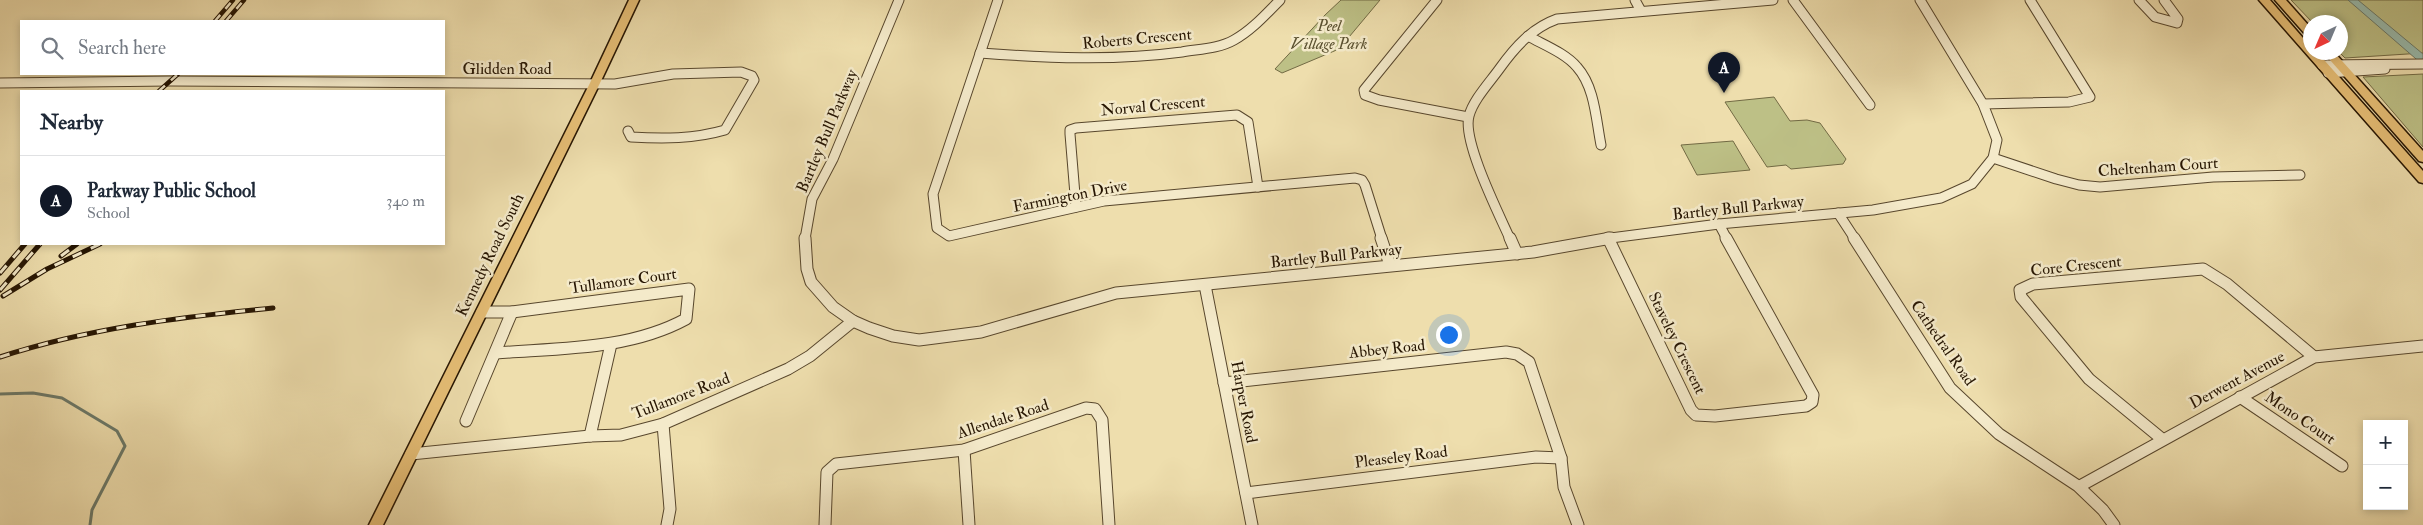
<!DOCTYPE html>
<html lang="en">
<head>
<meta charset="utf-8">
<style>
  :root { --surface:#fff; --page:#f2f2f3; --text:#1f2937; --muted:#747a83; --line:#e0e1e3; --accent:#111827 }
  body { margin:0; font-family:"IM FELL Double Pica",serif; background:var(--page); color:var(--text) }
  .controls { position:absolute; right:15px; bottom:15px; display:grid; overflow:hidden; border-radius:0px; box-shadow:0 2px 8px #0003 }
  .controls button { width:45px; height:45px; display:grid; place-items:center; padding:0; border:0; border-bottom:1px solid var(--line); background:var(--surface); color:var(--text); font:25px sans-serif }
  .compass { position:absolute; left:2303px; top:15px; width:45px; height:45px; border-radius:50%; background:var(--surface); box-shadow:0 2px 8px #0003; rotate:224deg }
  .you { position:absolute; left:1448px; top:334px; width:18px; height:18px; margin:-12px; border:4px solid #fff; border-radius:50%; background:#1a73e8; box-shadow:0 0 0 8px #1a73e833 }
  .badge { display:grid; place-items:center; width:32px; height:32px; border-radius:50%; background:var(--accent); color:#fff; font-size:16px; font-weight:700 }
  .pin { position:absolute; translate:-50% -41px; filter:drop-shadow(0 1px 2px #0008) }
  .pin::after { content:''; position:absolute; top:26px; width:18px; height:15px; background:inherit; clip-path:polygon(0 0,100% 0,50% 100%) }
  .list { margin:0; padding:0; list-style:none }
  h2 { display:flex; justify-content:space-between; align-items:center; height:65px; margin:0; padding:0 20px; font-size:21px }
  h2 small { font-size:16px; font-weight:400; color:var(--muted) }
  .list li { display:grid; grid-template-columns:32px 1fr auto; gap:15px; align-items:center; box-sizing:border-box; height:90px; padding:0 20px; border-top:1px solid var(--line) }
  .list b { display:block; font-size:19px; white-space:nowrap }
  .list p { margin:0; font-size:16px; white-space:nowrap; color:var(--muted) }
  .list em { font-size:16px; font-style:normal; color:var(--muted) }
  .icon { flex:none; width:28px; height:28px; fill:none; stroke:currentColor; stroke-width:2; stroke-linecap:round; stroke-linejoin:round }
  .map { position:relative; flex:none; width:2423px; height:525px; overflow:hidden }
  .search { position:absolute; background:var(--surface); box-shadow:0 2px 8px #0003; left:20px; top:20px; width:425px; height:55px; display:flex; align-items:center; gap:12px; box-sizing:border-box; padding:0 18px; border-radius:0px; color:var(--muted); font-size:19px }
  .panel { position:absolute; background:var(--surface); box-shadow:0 2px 8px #0003; left:20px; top:90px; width:425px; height:155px; border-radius:0px }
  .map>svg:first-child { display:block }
  .green { fill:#bdc086; stroke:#726a44 }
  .water { fill:#99bcae; stroke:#6b7969 }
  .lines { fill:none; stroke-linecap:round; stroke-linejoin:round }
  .stream { stroke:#6b7969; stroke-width:3 }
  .minor-far1-casing { stroke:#58472d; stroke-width:11 }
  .minor-casing { stroke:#58472d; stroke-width:13 }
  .major-casing { stroke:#261502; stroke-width:3 }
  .minor-far1 { stroke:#f4eaca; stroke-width:9 }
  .minor { stroke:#f4eaca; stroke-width:11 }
  .major { fill:#e7bf76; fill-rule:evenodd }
  .rail-far1-casing { stroke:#261502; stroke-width:4.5 }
  .rail-casing { stroke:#261502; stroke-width:5 }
  .rail-far1 { stroke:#f4eaca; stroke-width:2.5; stroke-dasharray:8; stroke-linecap:butt }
  .rail { stroke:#f4eaca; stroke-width:3; stroke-dasharray:10; stroke-linecap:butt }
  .labels { text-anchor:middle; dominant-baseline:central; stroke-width:5; stroke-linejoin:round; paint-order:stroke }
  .park-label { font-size:16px; font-style:italic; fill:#5b5130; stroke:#f4eaca }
  .street-label { font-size:16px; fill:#261502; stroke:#f4eaca }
</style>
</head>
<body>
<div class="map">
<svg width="2423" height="525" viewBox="0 0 2423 525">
  <rect width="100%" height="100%" fill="#eedead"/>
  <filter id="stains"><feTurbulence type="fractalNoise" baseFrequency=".004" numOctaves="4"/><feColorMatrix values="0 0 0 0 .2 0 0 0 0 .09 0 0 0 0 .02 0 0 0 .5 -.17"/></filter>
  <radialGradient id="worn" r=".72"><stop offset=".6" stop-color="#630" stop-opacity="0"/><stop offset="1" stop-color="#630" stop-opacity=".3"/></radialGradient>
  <!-- green -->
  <g class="green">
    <polygon points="1341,0 1380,0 1339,49 1282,73 1275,69 1325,15"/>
    <polygon points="2291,0 2423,0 2423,53 2345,58 2340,53 2340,22 2312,22"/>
    <polygon points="2423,74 2423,147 2363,77"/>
    <polygon points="1774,97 1790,121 1807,120 1820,123 1846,159 1843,164 1791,169 1786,165 1767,167 1725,102"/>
    <polygon points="1733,141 1750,170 1697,175 1681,145"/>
  </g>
  <!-- water -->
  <polygon class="water" points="2348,0 2358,0 2423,54 2423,65"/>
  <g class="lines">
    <!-- stream -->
    <polyline class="stream" points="0,394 33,393 62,398 117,431 125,446 92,510 90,525"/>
    <defs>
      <g id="minor-far1">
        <polyline points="998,0 933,194 937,228 949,236 1104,201 1355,178 1362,180 1365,185 1382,239"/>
        <polyline points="1437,0 1364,90 1365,95 1379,100 1468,117"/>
        <polyline points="1635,0 1641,11"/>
        <polyline points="1793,0 1870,105"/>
        <polyline points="2139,0 2155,17 2177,23 2178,19 2164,0"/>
        <path d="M 1528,36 C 1544,45 1565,53 1577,67 C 1595,87 1596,120 1601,145"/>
        <path d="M 980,53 C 1048,58 1115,61 1182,52 C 1199,49 1218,49 1234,40 C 1252,30 1266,14 1280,0"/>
        <polyline points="2322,65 2423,64"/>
        <polyline points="2328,73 2385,69"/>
        <path d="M 0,83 L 170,81 L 615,84 L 673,74 L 741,72 L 752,76 L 754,80 L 725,130 C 694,139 663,139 631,137 L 628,131"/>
        <polyline points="1983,104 2069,102 2090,97 2030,0"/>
        <polyline points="1993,158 2056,179 2079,185 2100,187 2213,177 2300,175"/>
        <polyline points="1076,207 1070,134 1070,130 1076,128 1237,115 1248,122 1258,187"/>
        <polyline points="1838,213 1855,239"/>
        <polyline points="1719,224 1727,239"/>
        <polyline points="805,239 812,199 833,159 899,0"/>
        <path d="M 1510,239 C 1499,214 1462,141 1469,116 C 1473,100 1490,82 1500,68 C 1515,47 1532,28 1557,19 L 1773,0"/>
        <polyline points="1603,239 1719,224 1873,210 1941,198 1972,184 1993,158 1997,140 1983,104 1920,0"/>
      </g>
      <g id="minor">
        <polyline points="805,238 807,269 811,282 833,307 853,321 869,328 893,336 919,340 981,332 1116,293 1533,252 1611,238"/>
        <polyline points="1381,238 1390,265"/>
        <polyline points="1510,238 1517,254"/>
        <polyline points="1608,238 1691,410 1696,415 1715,416 1806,406 1812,402 1813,395 1726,238"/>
        <polyline points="1854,238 1950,388 1999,434 2078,486 2103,510 2114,525"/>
        <polyline points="1205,285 1252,525"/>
        <path d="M 482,312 L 512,312 L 689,289 L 686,319 C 629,350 560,348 496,353"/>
        <polyline points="1224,383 1506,352 1517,354 1529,362 1561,458 1564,487 1578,525"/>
        <polyline points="2240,397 2342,466"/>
        <polyline points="466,421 512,312"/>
        <polyline points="663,424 670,509 667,525"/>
        <polyline points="590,436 611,344"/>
        <polyline points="2162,439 2089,379 2021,297 2020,290 2033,284 2203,269 2227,284 2314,357"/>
        <polyline points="964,450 969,525"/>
        <polyline points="411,454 590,436 621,435 663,424 788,369 810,356 853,321"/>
        <polyline points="2080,486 2314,357 2423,346"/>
        <polyline points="1246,493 1536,457 1561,458"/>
        <polyline points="825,525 827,472 836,464 964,450 1086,408 1095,409 1102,420 1109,525"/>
      </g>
      <g id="major">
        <polygon points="629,0 639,0 600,83 383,525 369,525 590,83"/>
        <polygon points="2259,0 2270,0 2310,46 2310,52 2317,52 2423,171 2423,183 2419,182"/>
        <polygon points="2275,0 2286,0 2310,27 2310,36 2306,35"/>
        <polygon points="2323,52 2334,52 2423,151 2423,162 2419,161"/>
      </g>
    </defs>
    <!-- minor-far1 casing -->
    <use href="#minor-far1" class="minor-far1-casing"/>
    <!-- minor casing -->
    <use href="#minor" class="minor-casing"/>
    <!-- major casing -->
    <use href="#major" class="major-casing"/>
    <!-- minor-far1 -->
    <use href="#minor-far1" class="minor-far1"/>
    <!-- minor -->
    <use href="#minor" class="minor"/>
    <!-- major -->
    <use href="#major" class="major"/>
    <defs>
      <g id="rail-far1">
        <polyline points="215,21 233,0"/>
        <polyline points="226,21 244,0"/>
        <polyline points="159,91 178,74"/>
      </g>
      <g id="rail">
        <polyline points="61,256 77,244"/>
        <polyline points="0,273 25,244"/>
        <polyline points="0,290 40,244"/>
        <polyline points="3,296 47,269 100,244"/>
        <path d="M 0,357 C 89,328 180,317 273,308"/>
      </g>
    </defs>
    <!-- rail-far1 casing -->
    <use href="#rail-far1" class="rail-far1-casing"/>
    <!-- rail casing -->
    <use href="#rail" class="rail-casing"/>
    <!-- rail-far1 -->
    <use href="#rail-far1" class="rail-far1"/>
    <!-- rail -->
    <use href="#rail" class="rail"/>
  </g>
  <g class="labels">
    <!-- park labels -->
    <g class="park-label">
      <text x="1329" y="26">Peel<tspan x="1329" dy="18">Village Park</tspan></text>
    </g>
    <!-- street labels -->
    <g class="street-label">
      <text transform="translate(1137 39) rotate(-5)">Roberts Crescent</text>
      <text x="507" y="69">Glidden Road</text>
      <text transform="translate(1153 106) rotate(-5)">Norval Crescent</text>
      <text transform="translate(827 131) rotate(-67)">Bartley Bull Parkway</text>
      <text transform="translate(2158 167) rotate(-4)">Cheltenham Court</text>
      <text transform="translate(1070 196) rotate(-11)">Farmington Drive</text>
      <text transform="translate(1738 208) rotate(-6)">Bartley Bull Parkway</text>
      <text transform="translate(490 255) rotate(-64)">Kennedy Road South</text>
      <text transform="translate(1336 256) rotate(-6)">Bartley Bull Parkway</text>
      <text transform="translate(2076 266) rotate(-6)">Core Crescent</text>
      <text transform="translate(623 281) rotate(-8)">Tullamore Court</text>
      <text transform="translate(1677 343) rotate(64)">Staveley Crescent</text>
      <text transform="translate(1943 343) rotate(55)">Cathedral Road</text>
      <text transform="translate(1387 349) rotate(-6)">Abbey Road</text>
      <text transform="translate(2237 380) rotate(-28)">Derwent Avenue</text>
      <text transform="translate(681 396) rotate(-21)">Tullamore Road</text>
      <text transform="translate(1244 402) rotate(79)">Harper Road</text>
      <text transform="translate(2300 418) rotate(34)">Mono Court</text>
      <text transform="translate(1003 419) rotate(-18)">Allendale Road</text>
      <text transform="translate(1401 457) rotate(-7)">Pleaseley Road</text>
    </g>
  </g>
  <rect width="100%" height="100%" filter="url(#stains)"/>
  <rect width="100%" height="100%" fill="url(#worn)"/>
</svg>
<div class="controls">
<button>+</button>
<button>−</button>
</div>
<svg class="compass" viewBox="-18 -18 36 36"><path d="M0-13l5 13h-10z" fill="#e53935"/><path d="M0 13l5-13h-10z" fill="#747a83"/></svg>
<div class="you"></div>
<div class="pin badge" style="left:1724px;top:93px">A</div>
<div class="search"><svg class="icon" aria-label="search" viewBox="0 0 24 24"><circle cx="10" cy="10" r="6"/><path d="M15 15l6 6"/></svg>Search here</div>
<section class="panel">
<h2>Nearby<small></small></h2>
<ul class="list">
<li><span class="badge">A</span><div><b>Parkway Public School</b><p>School</p></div><em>340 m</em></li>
</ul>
</section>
</div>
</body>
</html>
